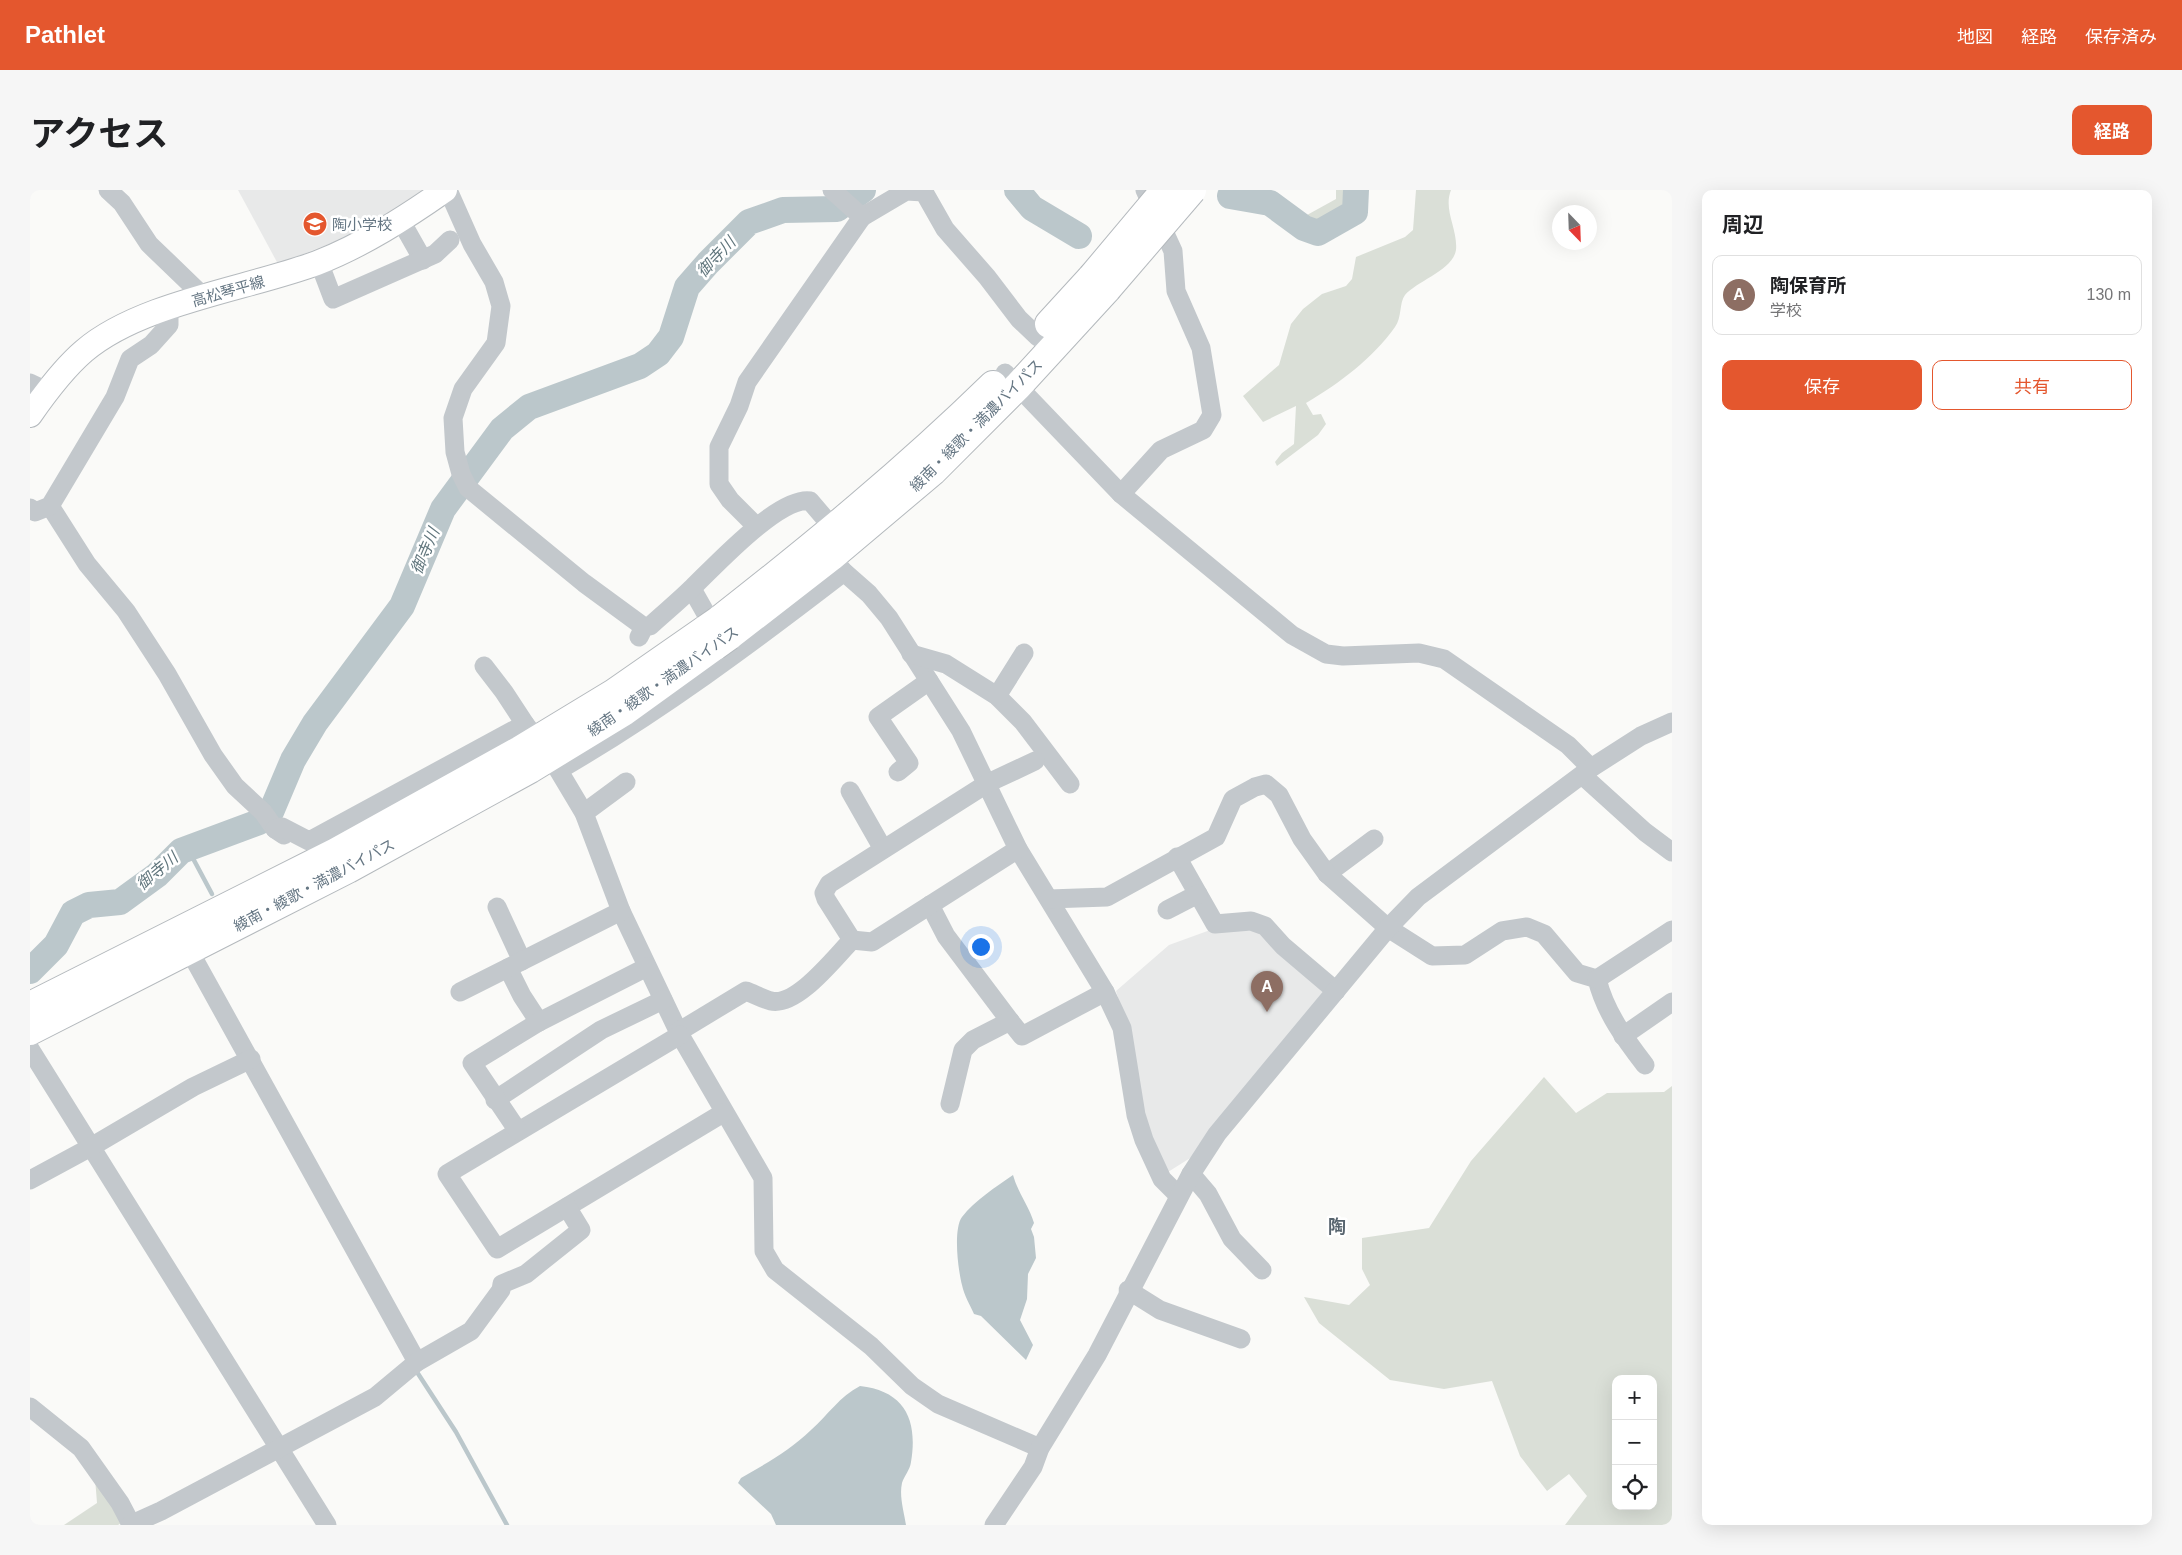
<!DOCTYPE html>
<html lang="ja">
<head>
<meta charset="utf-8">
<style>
  :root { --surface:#fff; --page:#f6f6f6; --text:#202124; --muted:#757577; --line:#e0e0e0; --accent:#e4572e }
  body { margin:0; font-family:Arial,"Noto Sans JP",sans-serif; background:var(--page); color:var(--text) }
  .controls { position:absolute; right:15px; bottom:15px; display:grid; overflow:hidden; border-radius:10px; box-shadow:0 5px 20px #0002 }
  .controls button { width:45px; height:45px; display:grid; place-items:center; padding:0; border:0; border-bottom:1px solid var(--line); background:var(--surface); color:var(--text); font:25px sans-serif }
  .compass { position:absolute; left:1522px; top:15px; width:45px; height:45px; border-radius:50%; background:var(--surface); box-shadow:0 5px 20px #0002; rotate:157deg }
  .you { position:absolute; left:950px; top:756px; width:18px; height:18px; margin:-12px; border:4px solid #fff; border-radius:50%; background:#1a73e8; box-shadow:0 0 0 8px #1a73e833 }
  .badge { display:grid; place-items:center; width:32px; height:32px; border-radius:50%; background:var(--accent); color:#fff; font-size:16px; font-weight:700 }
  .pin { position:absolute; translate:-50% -41px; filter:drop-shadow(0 1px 2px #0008) }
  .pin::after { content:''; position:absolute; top:26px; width:18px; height:15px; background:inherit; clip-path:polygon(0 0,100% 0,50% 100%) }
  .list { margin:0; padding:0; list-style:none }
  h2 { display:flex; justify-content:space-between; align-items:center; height:65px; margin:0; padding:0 20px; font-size:21px }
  h2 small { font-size:16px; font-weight:400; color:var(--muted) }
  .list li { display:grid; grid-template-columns:32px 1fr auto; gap:15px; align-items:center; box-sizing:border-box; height:80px; margin:0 10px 10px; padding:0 10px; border:1px solid var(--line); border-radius:10px }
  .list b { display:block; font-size:19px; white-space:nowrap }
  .list p { margin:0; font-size:16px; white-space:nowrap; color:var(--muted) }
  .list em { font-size:16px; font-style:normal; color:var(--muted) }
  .actions { display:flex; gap:10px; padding:15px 20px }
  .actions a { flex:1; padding:11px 0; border:1px solid var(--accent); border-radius:10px; text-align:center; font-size:18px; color:var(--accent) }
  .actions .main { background:var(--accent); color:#fff }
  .icon { flex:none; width:28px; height:28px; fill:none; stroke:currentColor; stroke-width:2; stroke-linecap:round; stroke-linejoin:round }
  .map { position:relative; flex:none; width:1642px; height:1335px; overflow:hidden; border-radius:10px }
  header { display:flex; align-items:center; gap:30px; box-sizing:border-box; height:70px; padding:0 25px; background:var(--accent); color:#fff }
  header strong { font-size:24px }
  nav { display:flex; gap:28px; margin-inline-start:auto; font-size:18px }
  .intro { display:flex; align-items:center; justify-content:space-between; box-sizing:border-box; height:120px; padding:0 30px }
  h1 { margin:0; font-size:35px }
  .button { padding:12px 22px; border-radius:10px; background:var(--accent); color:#fff; font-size:18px; font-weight:700 }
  main { display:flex; gap:30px; padding:0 30px }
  aside { flex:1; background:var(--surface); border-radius:10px; box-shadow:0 5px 20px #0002 }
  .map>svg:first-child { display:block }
  .built { fill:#e8e9e9 }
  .green { fill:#dadfd7; fill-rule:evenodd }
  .water { fill:#bbc7cb }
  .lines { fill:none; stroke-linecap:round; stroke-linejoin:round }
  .stream { stroke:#bbc7cb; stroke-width:4.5 }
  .river { stroke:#bbc7cb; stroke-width:26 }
  .major-casing { stroke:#b5babe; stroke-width:26 }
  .highway-casing { stroke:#b4b9bd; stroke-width:30 }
  .minor { stroke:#c3c8cc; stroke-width:19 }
  .major { stroke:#fff; stroke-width:24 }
  .highway { stroke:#fff; stroke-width:28 }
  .highway-bridge-casing { stroke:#b4b9bd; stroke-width:30; stroke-linecap:butt }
  .highway-bridge { stroke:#fff; stroke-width:28 }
  .labels { text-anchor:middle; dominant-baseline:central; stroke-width:5; stroke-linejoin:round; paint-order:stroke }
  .poi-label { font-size:15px; fill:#657683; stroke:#fff; text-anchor:start }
  .street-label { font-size:15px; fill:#657683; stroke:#fff }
  .water-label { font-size:16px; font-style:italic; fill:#60757c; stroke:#fff }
  .quarter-label { font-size:18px; font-weight:bold; fill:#57646e; stroke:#fff }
</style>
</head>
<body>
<header>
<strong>Pathlet</strong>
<nav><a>地図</a><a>経路</a><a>保存済み</a></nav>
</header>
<div class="intro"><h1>アクセス</h1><a class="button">経路</a></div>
<main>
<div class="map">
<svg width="1642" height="1335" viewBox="0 0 1642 1335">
  <rect width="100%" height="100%" fill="#fafaf8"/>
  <!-- built -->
  <g class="built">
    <polygon points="208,0 394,0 360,24 327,43 248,74"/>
    <polygon points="1183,739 1235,741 1292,795 1293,805 1165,965 1138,982 1113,929 1101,851 1086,801 1139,755"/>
  </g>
  <!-- green -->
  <g class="green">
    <polygon points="1306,0 1323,0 1322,21 1288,39 1278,36 1277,25 1306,9"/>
    <path d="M 1386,0 L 1421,0 C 1413,20 1428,39 1426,60 C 1423,80 1387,91 1375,105 C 1369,113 1372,128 1365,137 C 1342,169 1310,193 1276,213 L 1283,225 L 1291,224 L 1296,234 L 1288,245 L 1247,276 L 1245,272 L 1252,263 L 1264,254 L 1266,216 L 1233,232 L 1213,206 L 1249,175 L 1261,134 L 1273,119 L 1292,104 L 1316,96 L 1322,89 L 1326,67 L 1375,47 L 1383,40 Z"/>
    <path d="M 1514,887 L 1546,923 L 1577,903 L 1634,902 L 1642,896 L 1642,1335 L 1535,1335 L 1557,1306 L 1539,1284 L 1517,1301 L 1490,1266 L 1462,1191 L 1414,1199 L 1360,1190 L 1289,1133 L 1274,1107 L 1319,1115 L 1340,1095 L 1332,1079 L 1332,1048 L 1399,1038 L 1441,971 ZM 1586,1189 L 1623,1189 L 1623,1316 L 1586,1316 Z"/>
    <polygon points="65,1288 93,1332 88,1335 34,1335 67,1313"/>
  </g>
  <!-- water -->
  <g class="water">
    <path d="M 983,985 C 988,1003 999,1016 1004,1033 L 1001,1039 L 1004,1047 L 1006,1068 L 998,1084 L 997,1109 L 990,1130 L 1003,1155 L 996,1170 L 951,1126 L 944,1124 C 940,1115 934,1105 932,1095 C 928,1080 923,1039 932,1027 C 945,1010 966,997 983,985 Z"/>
    <path d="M 830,1196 C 875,1201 888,1230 881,1272 C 880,1280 874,1286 872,1293 C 869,1306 874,1322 876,1335 L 746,1335 L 741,1324 L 708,1293 L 711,1288 C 737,1273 759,1261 781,1240 C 798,1225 810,1206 830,1196 Z"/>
  </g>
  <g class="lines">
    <!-- stream -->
    <g class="stream">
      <polyline points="158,659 182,704"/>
      <polyline points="385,1179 426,1242 477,1335"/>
    </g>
    <!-- river -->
    <g class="river">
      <polyline points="987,0 1002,18 1049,46"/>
      <polyline points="1200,6 1240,13 1274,38 1288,43 1325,22 1326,0"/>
      <polyline points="0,781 26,755 43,723 59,715 90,712 127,685 151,661 229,632 241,622 263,570 285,533 372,416 413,319 472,239 499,217 610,176 628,164 641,147 657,97 678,73 719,32 753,20 807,19 833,0"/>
    </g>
    <defs>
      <path id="major" d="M 0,225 C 16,202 33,179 54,161 C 110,113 217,99 287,73 C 333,55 375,28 415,0"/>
      <g id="highway">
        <polyline points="1019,134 1062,87"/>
        <path d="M 689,430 C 785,355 876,280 963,195"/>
        <polyline points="699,446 801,367 903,281 988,196 1077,99"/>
        <polyline points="0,816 306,662 490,560 584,503 676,439"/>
        <polyline points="0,841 318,679 500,579 595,521 685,456"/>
      </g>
    </defs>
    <!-- major casing -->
    <use href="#major" class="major-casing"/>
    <!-- highway casing -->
    <use href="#highway" class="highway-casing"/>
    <!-- minor -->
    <g class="minor">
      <polyline points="78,0 92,13 119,54 174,107"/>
      <polyline points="418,0 442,54 464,92 471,116 466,153 433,199 423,228 425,262 431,284 438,298 554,393 614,437"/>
      <polyline points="832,27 876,1 894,2 915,39 957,87 989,129 1008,147"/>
      <polyline points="371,31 393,70"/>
      <polyline points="289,72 303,109 405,64 420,50"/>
      <polyline points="975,183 1091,304 1262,445 1296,464 1313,466 1389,463 1414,469 1538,555 1561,578"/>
      <polyline points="0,193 17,201"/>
      <polyline points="1091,304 1131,260 1173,240 1182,225 1171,158 1146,101 1143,61 1115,0"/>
      <polyline points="20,316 57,374 96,421 137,484 183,565 205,596 233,622 245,639 254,645"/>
      <polyline points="0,318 5,322 20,316 85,207 100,169 121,155 139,135 139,119"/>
      <polyline points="726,336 700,310 689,294 689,257 709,216 717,192 832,27 802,0"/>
      <polyline points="794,359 814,382 839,404 859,428 931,541 988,659 1075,802 1092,838 1106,925 1114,950 1132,989 1149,1006"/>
      <polyline points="662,399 688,445"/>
      <path d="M 609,447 L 614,437 L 620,436 C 634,423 649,411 662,398 C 684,377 749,306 780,311 L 804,339"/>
      <polyline points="881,464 916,474 967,506 993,532 1040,594"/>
      <polyline points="454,476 474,502 495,534"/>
      <polyline points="967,506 994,463"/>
      <path d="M 529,580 C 629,522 722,453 814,382"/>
      <polyline points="868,582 879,573 848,527 899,491"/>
      <polyline points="1552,585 1615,642 1642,662"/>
      <polyline points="820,601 853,659"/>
      <polyline points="554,623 596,592"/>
      <polyline points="245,639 252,637 279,651 495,534 520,566 554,623 591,721 650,845 733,988 734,1061 745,1080 841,1156 882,1196 908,1214 1010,1258"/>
      <polyline points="1147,667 1185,734 1221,731 1235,736 1253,756 1306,801"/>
      <polyline points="1297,684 1344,649"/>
      <path d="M 1019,709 L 1077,707 L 1186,647 L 1203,609 L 1225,597 L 1236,594 L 1249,605 L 1272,649 L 1297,684 L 1358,738 L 1402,766 L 1435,765 L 1472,741 L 1497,737 L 1514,744 L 1547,783 L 1567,789 C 1575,822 1595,849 1615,875"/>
      <polyline points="900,715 916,746 980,831"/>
      <polyline points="467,717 492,771"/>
      <polyline points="1137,720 1168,704"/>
      <polyline points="822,750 796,709 794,703 799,694 958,593 1005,571"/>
      <polyline points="159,760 387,1172"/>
      <polyline points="478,778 492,806 509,832"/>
      <polyline points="1567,789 1642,740"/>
      <polyline points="430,802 591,721"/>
      <path d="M 648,842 L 716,801 C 724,804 733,809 741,811 C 767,817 805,767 822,750 L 842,752 L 988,659"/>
      <polyline points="650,845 417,984 467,1059 693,923"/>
      <polyline points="1593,846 1642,812"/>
      <polyline points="0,859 297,1335"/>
      <polyline points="465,910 571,840 633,810"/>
      <polyline points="920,914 933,860 943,850 980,831 992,846 1075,802"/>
      <polyline points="488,941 442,873 509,832 617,777"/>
      <polyline points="1161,984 1178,1004 1202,1049 1232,1080"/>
      <polyline points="0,990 61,957 163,897 221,869"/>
      <polyline points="1098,1100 1130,1120 1211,1149"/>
      <polyline points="0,1217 51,1258 90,1313 101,1334"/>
      <polyline points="100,1335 131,1321 345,1207 387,1172 441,1141 471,1100 472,1094 496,1084 551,1040 537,1017"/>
      <polyline points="964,1335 1003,1277 1010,1258 1067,1165 1161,984 1187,944 1358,738 1388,707 1561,578 1611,546 1642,532"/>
    </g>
    <!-- major -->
    <use href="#major" class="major"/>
    <!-- highway -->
    <use href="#highway" class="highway"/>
    <defs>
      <g id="highway-bridge">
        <polyline points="1062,87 1135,0"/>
        <polyline points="1077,99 1162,0"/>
        <polyline points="676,439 689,430"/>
        <polyline points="685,456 699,446"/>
      </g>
    </defs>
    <!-- highway-bridge casing -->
    <use href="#highway-bridge" class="highway-bridge-casing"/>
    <!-- highway-bridge -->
    <use href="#highway-bridge" class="highway-bridge"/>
  </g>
  <!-- icons -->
  <defs>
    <symbol id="school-disc" viewBox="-11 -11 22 22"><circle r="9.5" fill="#e4572e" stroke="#fff"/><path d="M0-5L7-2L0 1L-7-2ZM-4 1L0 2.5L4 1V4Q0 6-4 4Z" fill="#fff"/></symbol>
  </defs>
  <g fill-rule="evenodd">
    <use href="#school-disc" x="271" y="20" width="28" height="28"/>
  </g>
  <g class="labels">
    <!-- poi labels -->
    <g class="poi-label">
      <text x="302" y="34">陶小学校</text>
    </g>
    <!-- street labels -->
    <g class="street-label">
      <text transform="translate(198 101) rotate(-16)">高松琴平線</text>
      <text transform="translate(946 235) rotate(-45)">綾南・綾歌・満濃バイパス</text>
      <text transform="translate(633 491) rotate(-35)">綾南・綾歌・満濃バイパス</text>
      <text transform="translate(284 695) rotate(-28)">綾南・綾歌・満濃バイパス</text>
    </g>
    <!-- water labels -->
    <g class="water-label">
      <text transform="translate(686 67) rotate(-47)">御寺川</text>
      <text transform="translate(395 361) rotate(-67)">御寺川</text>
      <text transform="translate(127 681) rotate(-40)">御寺川</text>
    </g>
    <!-- quarter labels -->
    <g class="quarter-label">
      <text x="1307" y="1037">陶</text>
    </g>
  </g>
</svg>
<div class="controls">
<button>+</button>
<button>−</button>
<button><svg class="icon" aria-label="locate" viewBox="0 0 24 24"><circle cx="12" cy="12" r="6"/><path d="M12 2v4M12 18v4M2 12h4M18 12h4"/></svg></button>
</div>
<svg class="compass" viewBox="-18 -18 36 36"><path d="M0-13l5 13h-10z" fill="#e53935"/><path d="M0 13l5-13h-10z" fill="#757577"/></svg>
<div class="you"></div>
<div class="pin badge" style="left:1237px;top:822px;background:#8d6e63">A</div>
</div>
<aside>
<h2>周辺<small></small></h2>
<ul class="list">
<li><span class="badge" style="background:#8d6e63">A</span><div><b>陶保育所</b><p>学校</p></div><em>130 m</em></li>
</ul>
<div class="actions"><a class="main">保存</a><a>共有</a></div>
</aside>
</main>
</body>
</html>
